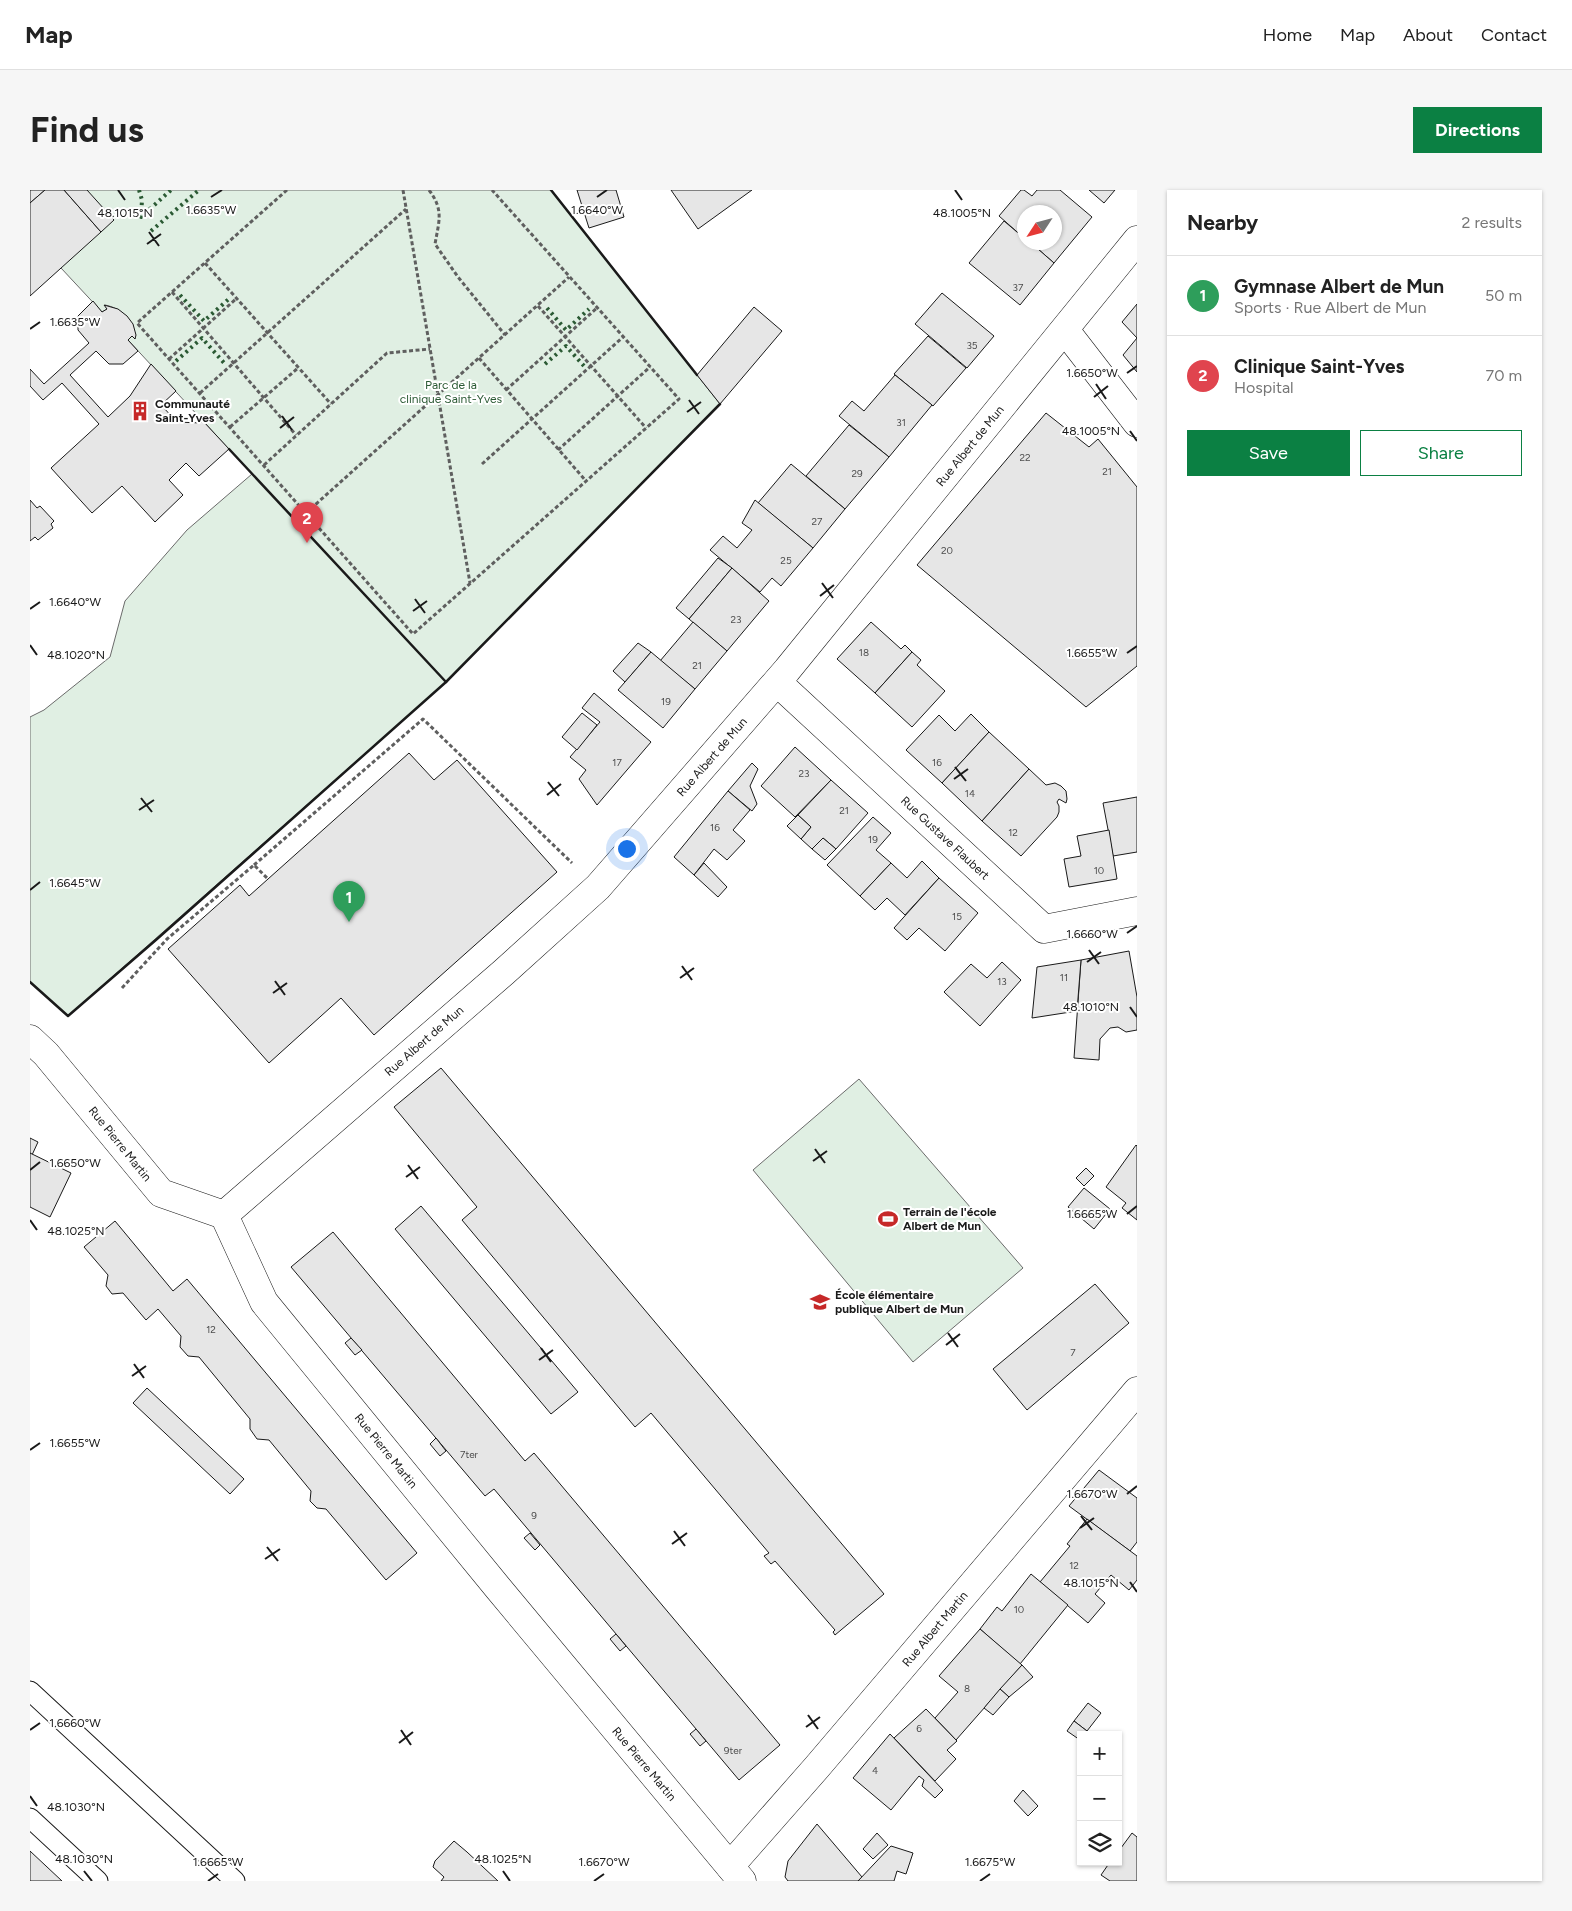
<!DOCTYPE html>
<html lang="en">
<head>
<meta charset="utf-8">
<style>
  :root { --surface:#fff; --page:#f6f6f6; --text:#222; --muted:#767676; --line:#e0e0e0; --accent:#0b8043 }
  body { margin:0; font-family:Figtree,sans-serif; background:var(--page); color:var(--text) }
  .controls { position:absolute; right:15px; bottom:15px; display:grid; overflow:hidden; border-radius:0px; box-shadow:0 1px 4px #0004 }
  .controls button { width:45px; height:45px; display:grid; place-items:center; padding:0; border:0; border-bottom:1px solid var(--line); background:var(--surface); color:var(--text); font:25px sans-serif }
  .compass { position:absolute; left:987px; top:15px; width:45px; height:45px; border-radius:50%; background:var(--surface); box-shadow:0 1px 4px #0004; rotate:234deg }
  .you { position:absolute; left:596px; top:658px; width:18px; height:18px; margin:-12px; border:4px solid #fff; border-radius:50%; background:#1a73e8; box-shadow:0 0 0 8px #1a73e833 }
  .badge { display:grid; place-items:center; width:32px; height:32px; border-radius:50%; background:var(--accent); color:#fff; font-size:16px; font-weight:700 }
  .pin { position:absolute; translate:-50% -41px; filter:drop-shadow(0 1px 2px #0008) }
  .pin::after { content:''; position:absolute; top:26px; width:18px; height:15px; background:inherit; clip-path:polygon(0 0,100% 0,50% 100%) }
  .list { margin:0; padding:0; list-style:none }
  h2 { display:flex; justify-content:space-between; align-items:center; height:65px; margin:0; padding:0 20px; font-size:21px }
  h2 small { font-size:16px; font-weight:400; color:var(--muted) }
  .list li { display:grid; grid-template-columns:32px 1fr auto; gap:15px; align-items:center; box-sizing:border-box; height:80px; padding:0 20px; border-top:1px solid var(--line) }
  .list b { display:block; font-size:19px; white-space:nowrap }
  .list p { margin:0; font-size:16px; white-space:nowrap; color:var(--muted) }
  .list em { font-size:16px; font-style:normal; color:var(--muted) }
  .actions { display:flex; gap:10px; padding:15px 20px }
  .actions a { flex:1; padding:11px 0; border:1px solid var(--accent); border-radius:0px; text-align:center; font-size:18px; color:var(--accent) }
  .actions .main { background:var(--accent); color:#fff }
  .icon { flex:none; width:28px; height:28px; fill:none; stroke:currentColor; stroke-width:2; stroke-linecap:round; stroke-linejoin:round }
  .map { position:relative; flex:none; width:1107px; height:1691px; overflow:hidden; border-radius:0px }
  header { display:flex; align-items:center; gap:30px; box-sizing:border-box; height:70px; padding:0 25px; background:var(--surface); border-bottom:1px solid var(--line) }
  header strong { font-size:24px }
  nav { display:flex; gap:28px; margin-inline-start:auto; font-size:18px }
  .intro { display:flex; align-items:center; justify-content:space-between; box-sizing:border-box; height:120px; padding:0 30px }
  h1 { margin:0; font-size:35px }
  .button { padding:12px 22px; border-radius:0px; background:var(--accent); color:#fff; font-size:18px; font-weight:700 }
  main { display:flex; gap:30px; padding:0 30px }
  aside { flex:1; background:var(--surface); border-radius:0px; box-shadow:0 1px 4px #0004 }
  .map>svg:first-child { display:block }
  .green { fill:#e0efe3; stroke:#6a6a6a }
  .building { fill:#e6e6e6; stroke:#1a1a1a }
  .lines { fill:none; stroke-linecap:round; stroke-linejoin:round }
  .service-casing { stroke:#1a1a1a; stroke-width:21 }
  .minor-casing { stroke:#1a1a1a; stroke-width:29 }
  .path { stroke:#5f5f5f; stroke-width:3; stroke-dasharray:4 2.5; stroke-linecap:butt }
  .service { stroke:#fff; stroke-width:19 }
  .minor { stroke:#fff; stroke-width:28 }
  .hedge { stroke:#2b5a34; stroke-width:4; stroke-dasharray:2.5 4; stroke-linecap:butt }
  .wall { stroke:#1a1a1a; stroke-width:2.5 }
  .ticks { fill:none; stroke:#1a1a1a; stroke-width:2 }
  .labels { text-anchor:middle; dominant-baseline:central; stroke-width:4; stroke-linejoin:round; paint-order:stroke }
  .number-label { font-size:10px; fill:#4d4d4d }
  .park-label { font-size:12px; fill:#2b5a34; stroke:#fff }
  .poi-label { font-size:12px; font-weight:bold; fill:#1a1a1a; stroke:#fff; text-anchor:start }
  .street-label { font-size:12px; fill:#1a1a1a; stroke:#fff }
  .ticks-label { font-size:12px; text-anchor:middle; fill:#1a1a1a; stroke:#fff; stroke-width:4; stroke-linejoin:round; paint-order:stroke }
</style>
</head>
<body>
<header>
<strong>Map</strong>
<nav><a>Home</a><a>Map</a><a>About</a><a>Contact</a></nav>
</header>
<div class="intro"><h1>Find us</h1><a class="button">Directions</a></div>
<main>
<div class="map">
<svg width="1107" height="1691" viewBox="0 0 1107 1691">
  <rect width="100%" height="100%" fill="#fff"/>
  <!-- green -->
  <g class="green">
    <path d="M 57,0 L 521,0 L 690,214 L 416,492 L 38,826 L 0,792 L 0,527 L 14,520 L 80,467 L 95,411 L 157,340 L 222,284 L 98,150 L 102,146 L 105,149 C 106,131 91,118 75,115 L 77,119 L 72,122 L 31,78 Z"/>
    <polygon points="829,889 993,1078 883,1172 723,980"/>
  </g>
  <!-- building -->
  <g class="building">
    <polygon points="0,0 15,0 0,13"/>
    <polygon points="15,0 34,0 71,42 0,106 0,13"/>
    <polygon points="34,0 57,0 84,30 71,42"/>
    <polygon points="547,0 586,0 594,27 559,38"/>
    <polygon points="641,0 722,0 668,39"/>
    <polygon points="991,0 994,0 1002,6 1007,0 1030,0 1062,27 1024,73 1000,52 1024,52 1024,22 994,22 994,48 969,26"/>
    <polygon points="1059,0 1085,0 1074,13"/>
    <polygon points="974,31 994,48 994,52 1000,52 1024,73 990,115 939,73"/>
    <polygon points="912,103 964,146 937,178 885,134"/>
    <polygon points="63,111 72,122 77,119 74,115 88,119 97,126 103,134 106,145 105,149 102,146 98,150 108,161 93,174 79,174 66,161 40,185 78,227 100,206 121,174 146,201 131,215 147,232 171,233 173,231 199,259 169,286 156,273 139,290 153,305 125,332 92,296 62,323 21,278 69,234 32,193 13,210 0,196 0,179 14,194 59,153 48,140 48,126"/>
    <polygon points="1107,114 1107,182 1093,165 1107,148 1092,132"/>
    <polygon points="724,117 752,141 690,214 667,185"/>
    <polygon points="898,146 936,178 903,216 864,184"/>
    <polygon points="865,185 902,215 859,267 809,226 822,211 834,221"/>
    <polygon points="1016,223 1059,257 1068,249 1107,297 1107,476 1056,517 887,375"/>
    <polygon points="819,235 859,267 815,319 776,286"/>
    <polygon points="761,274 815,319 783,358 728,313"/>
    <polygon points="0,310 7,318 10,316 24,331 21,334 23,338 8,350 5,347 0,351"/>
    <polygon points="725,310 783,358 751,396 742,388 730,402 680,360 693,346 707,358 722,340 712,333"/>
    <polygon points="688,368 702,378 659,429 646,418"/>
    <polygon points="702,378 739,411 697,461 659,429"/>
    <polygon points="663,432 697,461 665,499 630,471"/>
    <polygon points="841,432 871,459 875,455 882,462 845,503 807,469"/>
    <polygon points="608,453 621,462 595,492 583,481"/>
    <polygon points="621,462 665,499 633,538 588,500"/>
    <polygon points="882,462 891,470 887,475 915,501 882,537 845,503"/>
    <polygon points="564,503 621,552 567,615 549,589 556,580 540,567 570,532 552,518"/>
    <polygon points="552,523 567,535 547,560 532,547"/>
    <polygon points="941,524 959,542 912,593 876,560 909,525 925,541"/>
    <polygon points="959,542 999,579 952,631 912,593"/>
    <polygon points="765,557 801,590 765,627 731,596"/>
    <polygon points="379,563 404,590 427,570 527,682 344,845 311,808 239,873 138,759 210,695 219,706"/>
    <polygon points="722,573 728,579 720,596 727,614 722,621 698,601"/>
    <polygon points="999,579 1016,595 1025,593 1031,596 1036,601 1037,609 1036,613 1029,609 1027,612 1029,616 1029,622 1027,627 991,666 952,631"/>
    <polygon points="801,590 838,623 806,659 793,648 782,659 771,649 781,637 768,625"/>
    <polygon points="698,601 720,620 703,640 715,651 697,670 684,659 664,685 644,667"/>
    <polygon points="1107,607 1107,662 1083,666 1073,613"/>
    <polygon points="768,625 781,637 771,649 757,636"/>
    <polygon points="843,627 861,643 846,660 861,673 830,706 797,675"/>
    <polygon points="1079,640 1087,689 1039,697 1034,669 1051,666 1047,646"/>
    <polygon points="793,648 806,659 795,670 782,659"/>
    <polygon points="892,671 909,688 875,725 857,708 845,720 830,706 861,673 877,688"/>
    <polygon points="674,673 697,697 688,707 664,685"/>
    <polygon points="909,688 948,723 915,761 889,738 877,750 864,738"/>
    <polygon points="1099,761 1107,807 1107,840 1096,842 1088,837 1080,838 1070,849 1069,870 1044,868 1051,770"/>
    <polygon points="1051,770 1047,821 1002,828 1007,777"/>
    <polygon points="972,772 991,790 950,836 914,802 941,774 957,788"/>
    <polygon points="411,878 854,1404 805,1445 803,1442 805,1440 745,1371 741,1374 734,1366 739,1363 621,1223 605,1237 432,1030 447,1017 364,917"/>
    <polygon points="0,948 8,952 2,965 0,963"/>
    <polygon points="1106,955 1107,956 1107,1030 1092,1018 1096,1013 1076,997"/>
    <polygon points="0,963 41,983 20,1027 0,1017"/>
    <polygon points="1056,978 1064,986 1054,996 1046,988"/>
    <polygon points="1054,998 1080,1019 1064,1039 1038,1017"/>
    <polygon points="391,1016 548,1202 521,1224 365,1039"/>
    <polygon points="85,1031 143,1101 157,1089 387,1363 356,1390 296,1319 287,1318 280,1311 281,1301 239,1250 227,1249 220,1239 220,1229 169,1167 158,1166 150,1157 151,1146 128,1119 116,1130 93,1103 82,1104 76,1096 78,1085 54,1057"/>
    <polygon points="303,1042 495,1271 504,1263 750,1555 709,1590 464,1299 455,1306 261,1077"/>
    <polygon points="1065,1094 1099,1133 997,1220 963,1179"/>
    <polygon points="321,1148 332,1160 325,1165 315,1153"/>
    <polygon points="117,1198 214,1289 200,1304 103,1213"/>
    <polygon points="406,1248 416,1261 410,1266 400,1254"/>
    <polygon points="1069,1280 1107,1308 1107,1352 1100,1361 1039,1316"/>
    <polygon points="1057,1329 1107,1366 1107,1390 1099,1400 1081,1385 1065,1404 1075,1413 1058,1433 1010,1392 1040,1356 1037,1354"/>
    <polygon points="500,1343 510,1355 505,1360 494,1348"/>
    <polygon points="1001,1384 1038,1415 990,1474 950,1439 967,1417 972,1421"/>
    <polygon points="950,1439 992,1475 926,1550 905,1528 928,1502 909,1486"/>
    <polygon points="586,1444 596,1456 590,1461 580,1449"/>
    <polygon points="992,1475 1003,1487 979,1507 970,1499"/>
    <polygon points="970,1499 979,1507 963,1525 954,1518"/>
    <polygon points="1058,1513 1071,1523 1057,1541 1044,1531"/>
    <polygon points="896,1519 927,1551 917,1560 926,1569 905,1591 864,1548"/>
    <polygon points="1044,1531 1057,1541 1054,1545 1051,1545 1050,1550 1037,1541"/>
    <polygon points="666,1539 676,1551 670,1556 660,1544"/>
    <polygon points="860,1544 913,1600 905,1608 892,1596 894,1590 889,1586 861,1620 823,1588"/>
    <polygon points="993,1600 1008,1616 998,1626 984,1611"/>
    <polygon points="787,1634 832,1687 828,1691 758,1691 755,1687 758,1671"/>
    <polygon points="847,1643 858,1655 843,1669 833,1659"/>
    <polygon points="1102,1643 1107,1647 1107,1691 1080,1691 1071,1685 1080,1672 1088,1672 1088,1662"/>
    <polygon points="424,1651 437,1662 468,1691 411,1691 414,1687 403,1677 405,1671"/>
    <polygon points="861,1656 883,1663 876,1684 867,1681 864,1691 828,1691"/>
    <polygon points="0,1661 32,1691 0,1691"/>
  </g>
  <g class="lines">
    <defs>
      <g id="service">
        <polyline points="0,1501 205,1691"/>
        <polyline points="0,1628 68,1691"/>
      </g>
      <g id="minor">
        <polyline points="1035,140 1107,233"/>
        <polyline points="747,492 1014,739 1107,721"/>
        <polyline points="0,849 16,864 131,1003 194,1025 234,1112 468,1398 712,1691"/>
        <polyline points="194,1025 474,782 568,697 757,480 1107,50"/>
        <polyline points="700,1676 787,1577 1107,1201"/>
      </g>
    </defs>
    <!-- service casing -->
    <use href="#service" class="service-casing"/>
    <!-- minor casing -->
    <use href="#minor" class="minor-casing"/>
    <!-- path -->
    <g class="path">
      <polyline points="257,0 107,133 383,444 649,209 462,0"/>
      <polyline points="373,0 440,393"/>
      <path d="M 399,0 C 414,20 409,31 405,54 L 428,87 L 475,145"/>
      <polyline points="175,73 301,214"/>
      <polyline points="142,102 266,245"/>
      <polyline points="508,116 616,238"/>
      <polyline points="449,168 556,291"/>
      <polyline points="139,169 207,108"/>
      <polyline points="476,200 568,117"/>
      <polyline points="170,203 376,19"/>
      <polyline points="200,237 268,178"/>
      <polyline points="528,260 620,177"/>
      <polyline points="452,274 593,147"/>
      <polyline points="234,275 357,163 400,159"/>
      <polyline points="276,323 539,87"/>
      <polyline points="224,675 393,529 542,673"/>
      <polyline points="92,798 137,749 224,675 238,689"/>
    </g>
    <!-- service -->
    <use href="#service" class="service"/>
    <!-- minor -->
    <use href="#minor" class="minor"/>
    <!-- hedge -->
    <g class="hedge">
      <polyline points="109,0 112,10 111,27 141,0"/>
      <polyline points="121,41 169,0"/>
      <polyline points="150,105 174,131 201,107"/>
      <polyline points="517,118 536,140 559,119"/>
      <polyline points="146,171 172,148 195,174"/>
      <polyline points="515,174 536,156 554,176"/>
    </g>
    <!-- wall -->
    <g class="wall">
      <polyline points="521,0 667,185"/>
      <polyline points="199,259 416,492"/>
      <polyline points="0,792 38,826 127,749 416,492 690,214"/>
    </g>
  </g>
  <!-- ticks -->
  <path class="ticks" d="M 88,0 L 95,10M 925,0 L 932,10M 181,7 L 192,0M 567,7 L 577,0M 119,42 L 129,56M 117,54 L 131,44M 0,139 L 10,132M 1097,183 L 1107,176M 1066,194 L 1076,209M 1064,207 L 1078,196M 659,210 L 669,224M 657,222 L 671,212M 252,226 L 262,240M 250,238 L 264,227M 1100,241 L 1107,251M 792,393 L 803,408M 790,406 L 804,395M 385,409 L 395,423M 0,419 L 10,412M 383,421 L 397,411M 0,455 L 7,465M 1097,463 L 1107,456M 925,577 L 936,591M 924,589 L 938,579M 518,592 L 529,606M 517,605 L 531,594M 111,608 L 122,622M 109,620 L 124,610M 0,700 L 10,692M 1097,743 L 1107,736M 1059,760 L 1069,774M 1057,772 L 1071,762M 652,776 L 662,790M 650,788 L 664,778M 245,791 L 255,805M 243,803 L 257,793M 1100,817 L 1107,827M 785,959 L 795,973M 783,971 L 797,961M 378,975 L 388,989M 0,980 L 10,972M 376,987 L 390,977M 1097,1024 L 1107,1016M 0,1030 L 7,1040M 918,1143 L 928,1157M 916,1155 L 930,1144M 511,1158 L 521,1172M 509,1170 L 523,1160M 104,1174 L 114,1188M 102,1186 L 116,1176M 0,1260 L 10,1253M 1097,1304 L 1107,1296M 1051,1326 L 1062,1340M 1050,1338 L 1064,1328M 644,1341 L 655,1356M 642,1354 L 657,1343M 237,1357 L 248,1371M 235,1369 L 250,1359M 1100,1392 L 1107,1402M 778,1525 L 788,1539M 776,1537 L 790,1527M 0,1540 L 10,1533M 371,1540 L 381,1555M 369,1553 L 383,1542M 0,1606 L 7,1616M 54,1681 L 62,1691M 473,1681 L 480,1691M 178,1691 L 188,1684M 564,1691 L 574,1684M 950,1691 L 960,1684"/>
  <!-- icons -->
  <defs>
    <symbol id="building-bare" viewBox="-9 -9 18 18"><path d="M-4-6H4V6H1V3H-1V6H-4ZM-2.5-4.3h1.7v1.8h-1.7ZM.8-4.3h1.7v1.8H.8ZM-2.5-1h1.7V.8h-1.7ZM.8-1h1.7V.8H.8Z" fill="#c62828" stroke="#fff" stroke-width="2.5" paint-order="stroke"/></symbol>
    <symbol id="stadium-bare" viewBox="-9 -9 18 18"><path d="M0-5a6.5 5 0 1 0 0 10a6.5 5 0 1 0 0-10ZM-3.5-1.8h7v3.6h-7Z" fill="#c62828" stroke="#fff" stroke-width="2.5" paint-order="stroke"/></symbol>
    <symbol id="school-bare" viewBox="-9 -9 18 18"><path d="M0-5L7-2L0 1L-7-2ZM-4 1L0 2.5L4 1V4Q0 6-4 4Z" fill="#c62828" stroke="#fff" stroke-width="2.5" paint-order="stroke"/></symbol>
  </defs>
  <g fill-rule="evenodd">
    <use href="#building-bare" x="96" y="207" width="28" height="28"/>
    <use href="#stadium-bare" x="844" y="1015" width="28" height="28"/>
    <use href="#school-bare" x="776" y="1098" width="28" height="28"/>
  </g>
  <g class="labels">
    <!-- number labels -->
    <g class="number-label">
      <text x="988" y="97">37</text>
      <text x="942" y="155">35</text>
      <text x="871" y="232">31</text>
      <text x="995" y="267">22</text>
      <text x="1077" y="281">21</text>
      <text x="827" y="283">29</text>
      <text x="787" y="331">27</text>
      <text x="917" y="360">20</text>
      <text x="756" y="370">25</text>
      <text x="706" y="429">23</text>
      <text x="834" y="462">18</text>
      <text x="667" y="475">21</text>
      <text x="636" y="511">19</text>
      <text x="587" y="572">17</text>
      <text x="907" y="572">16</text>
      <text x="774" y="583">23</text>
      <text x="940" y="603">14</text>
      <text x="814" y="620">21</text>
      <text x="685" y="637">16</text>
      <text x="983" y="642">12</text>
      <text x="843" y="649">19</text>
      <text x="1069" y="680">10</text>
      <text x="927" y="726">15</text>
      <text x="1034" y="787">11</text>
      <text x="972" y="791">13</text>
      <text x="181" y="1139">12</text>
      <text x="1043" y="1162">7</text>
      <text x="439" y="1264">7ter</text>
      <text x="504" y="1325">9</text>
      <text x="1044" y="1375">12</text>
      <text x="989" y="1419">10</text>
      <text x="937" y="1498">8</text>
      <text x="889" y="1538">6</text>
      <text x="703" y="1560">9ter</text>
      <text x="845" y="1580">4</text>
    </g>
    <!-- park labels -->
    <g class="park-label">
      <text x="421" y="195">Parc de la<tspan x="421" dy="14">clinique Saint-Yves</tspan></text>
    </g>
    <!-- poi labels -->
    <g class="poi-label">
      <text x="125" y="214">Communauté<tspan x="125" dy="14">Saint-Yves</tspan></text>
      <text x="873" y="1022">Terrain de l'école<tspan x="873" dy="14">Albert de Mun</tspan></text>
      <text x="805" y="1105">École élémentaire<tspan x="805" dy="14">publique Albert de Mun</tspan></text>
    </g>
    <!-- street labels -->
    <g class="street-label">
      <text transform="translate(940 256) rotate(-51)">Rue Albert de Mun</text>
      <text transform="translate(682 567) rotate(-49)">Rue Albert de Mun</text>
      <text transform="translate(915 648) rotate(43)">Rue Gustave Flaubert</text>
      <text transform="translate(394 851) rotate(-41)">Rue Albert de Mun</text>
      <text transform="translate(90 954) rotate(51)">Rue Pierre Martin</text>
      <text transform="translate(356 1261) rotate(51)">Rue Pierre Martin</text>
      <text transform="translate(905 1439) rotate(-50)">Rue Albert Martin</text>
      <text transform="translate(614 1574) rotate(50)">Rue Pierre Martin</text>
    </g>
  </g>
  <g class="ticks-label">
    <text x="181" y="24">1.6635°W</text>
    <text x="567" y="24">1.6640°W</text>
    <text x="95" y="27">48.1015°N</text>
    <text x="932" y="27">48.1005°N</text>
    <text x="45" y="136">1.6635°W</text>
    <text x="1062" y="187">1.6650°W</text>
    <text x="1061" y="245">48.1005°N</text>
    <text x="45" y="416">1.6640°W</text>
    <text x="1062" y="467">1.6655°W</text>
    <text x="46" y="469">48.1020°N</text>
    <text x="45" y="697">1.6645°W</text>
    <text x="1062" y="748">1.6660°W</text>
    <text x="1061" y="821">48.1010°N</text>
    <text x="45" y="977">1.6650°W</text>
    <text x="1062" y="1028">1.6665°W</text>
    <text x="46" y="1045">48.1025°N</text>
    <text x="45" y="1257">1.6655°W</text>
    <text x="1062" y="1308">1.6670°W</text>
    <text x="1061" y="1397">48.1015°N</text>
    <text x="45" y="1537">1.6660°W</text>
    <text x="46" y="1621">48.1030°N</text>
    <text x="54" y="1673">48.1030°N</text>
    <text x="473" y="1673">48.1025°N</text>
    <text x="188" y="1676">1.6665°W</text>
    <text x="574" y="1676">1.6670°W</text>
    <text x="960" y="1676">1.6675°W</text>
  </g>
</svg>
<div class="controls">
<button>+</button>
<button>−</button>
<button><svg class="icon" aria-label="layers" viewBox="0 0 24 24"><path d="M12 4l9 5-9 5-9-5zM3 14l9 5 9-5"/></svg></button>
</div>
<svg class="compass" viewBox="-18 -18 36 36"><path d="M0-13l5 13h-10z" fill="#e53935"/><path d="M0 13l5-13h-10z" fill="#767676"/></svg>
<div class="you"></div>
<div class="pin badge" style="left:319px;top:732px;background:#2e9e5b">1</div>
<div class="pin badge" style="left:277px;top:353px;background:#e0444e">2</div>
</div>
<aside>
<h2>Nearby<small>2 results</small></h2>
<ul class="list">
<li><span class="badge" style="background:#2e9e5b">1</span><div><b>Gymnase Albert de Mun</b><p>Sports · Rue Albert de Mun</p></div><em>50 m</em></li>
<li><span class="badge" style="background:#e0444e">2</span><div><b>Clinique Saint-Yves</b><p>Hospital</p></div><em>70 m</em></li>
</ul>
<div class="actions"><a class="main">Save</a><a>Share</a></div>
</aside>
</main>
</body>
</html>
